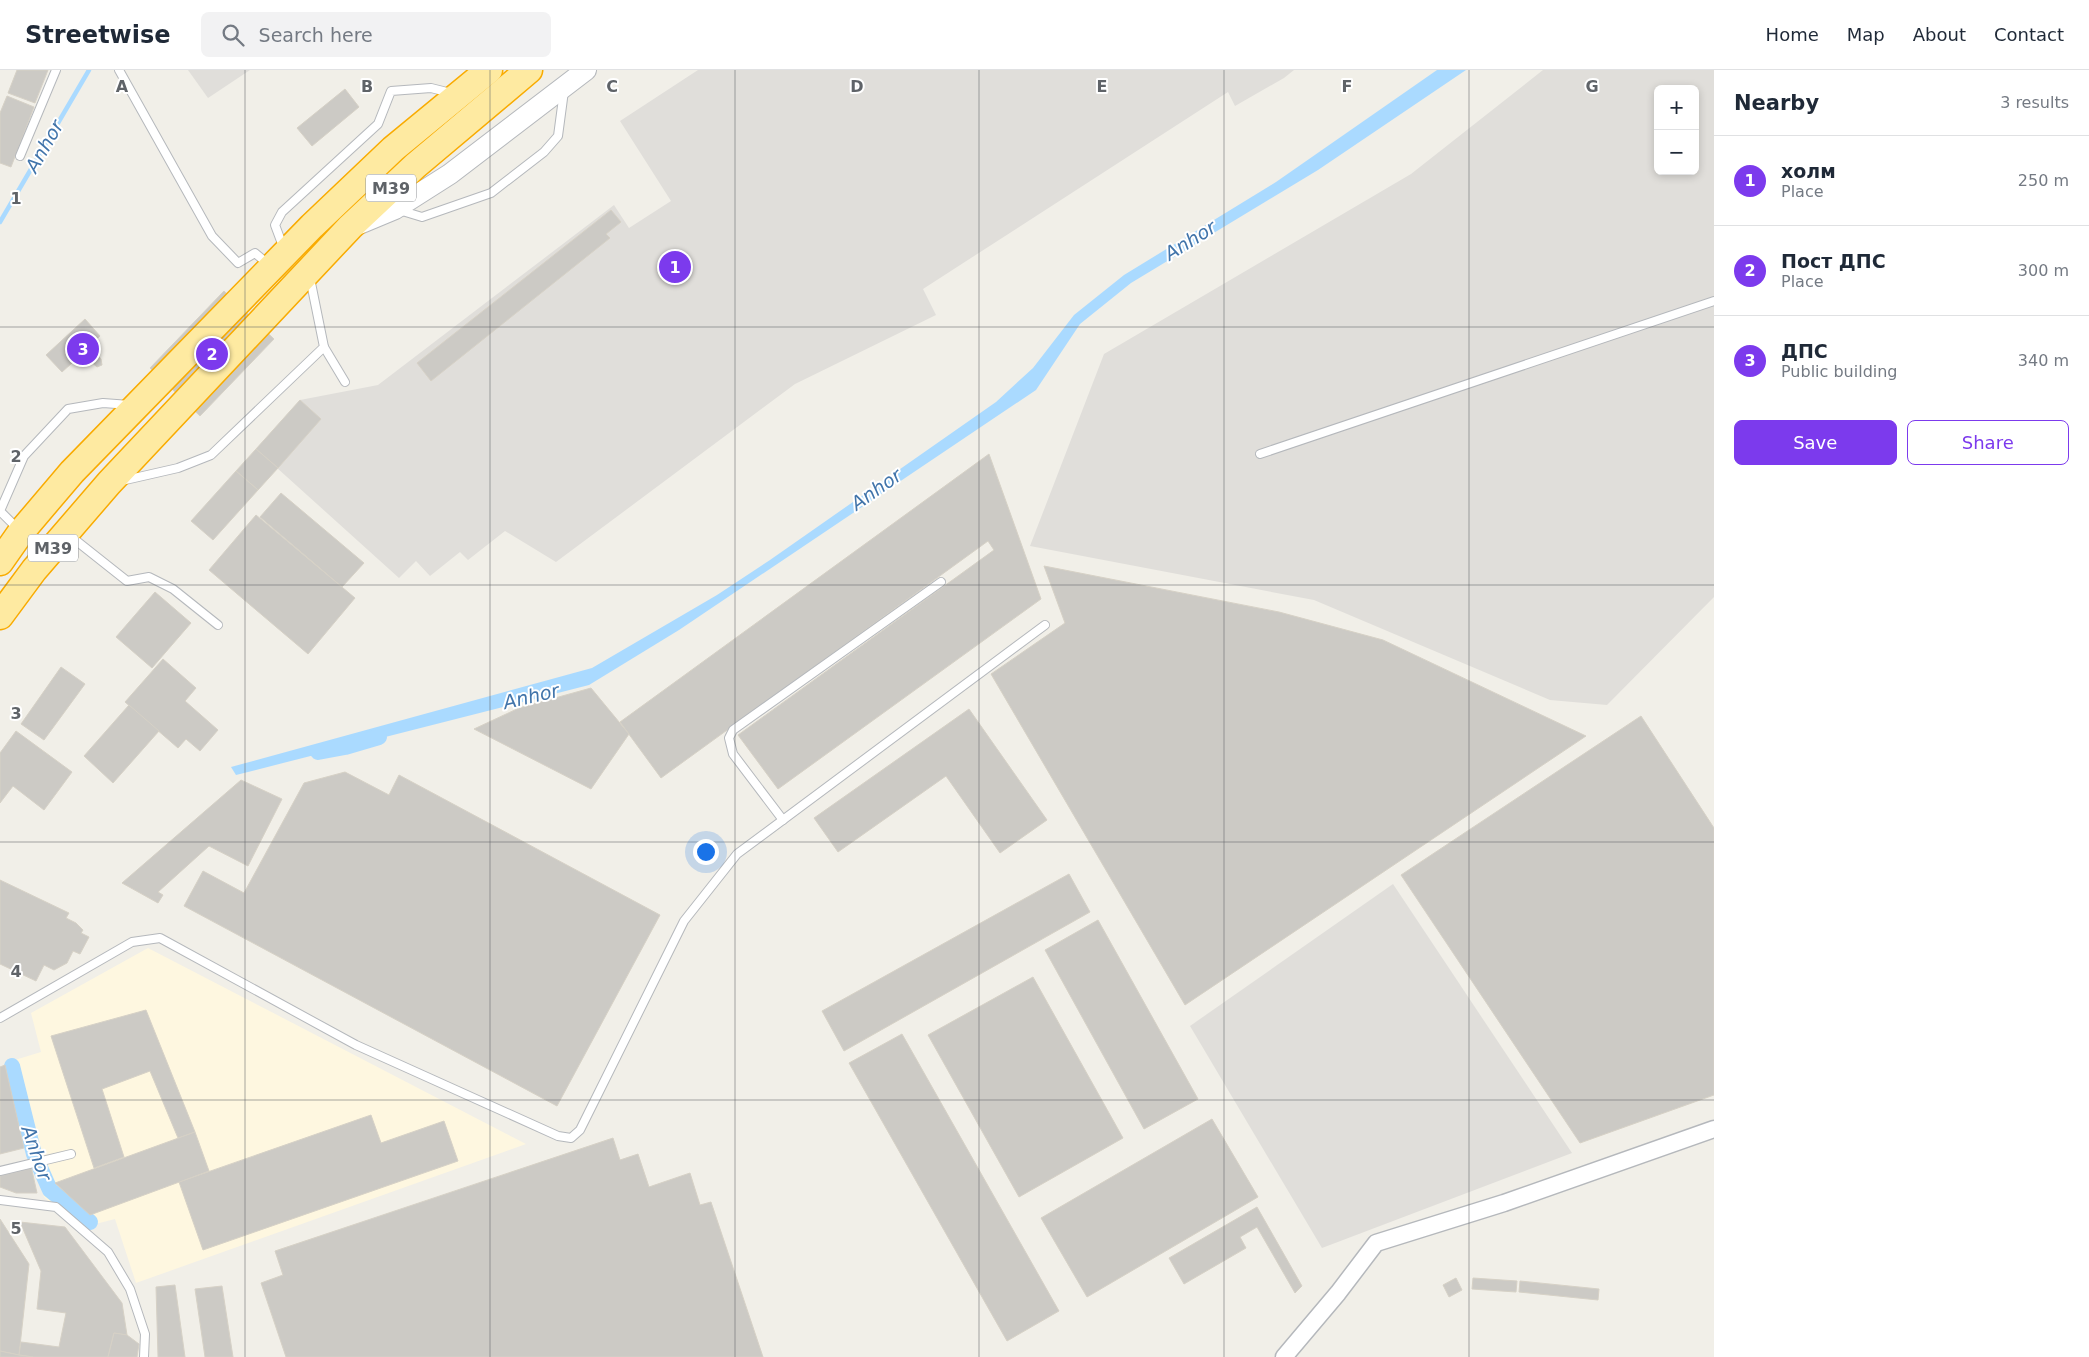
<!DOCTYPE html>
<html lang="en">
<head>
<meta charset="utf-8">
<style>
  :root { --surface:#fff; --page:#f2f2f3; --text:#1f2937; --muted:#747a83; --line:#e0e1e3; --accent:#7c3aed }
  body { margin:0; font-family:"DejaVu Sans",sans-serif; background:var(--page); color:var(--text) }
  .controls { position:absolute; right:15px; top:15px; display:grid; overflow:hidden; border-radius:8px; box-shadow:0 2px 8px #0003 }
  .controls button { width:45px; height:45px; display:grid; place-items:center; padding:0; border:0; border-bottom:1px solid var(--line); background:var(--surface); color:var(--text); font:25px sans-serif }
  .you { position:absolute; left:705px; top:781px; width:18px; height:18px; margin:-12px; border:4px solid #fff; border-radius:50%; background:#1a73e8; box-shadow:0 0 0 8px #1a73e833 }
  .badge { display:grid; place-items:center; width:32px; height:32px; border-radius:50%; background:var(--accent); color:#fff; font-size:16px; font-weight:700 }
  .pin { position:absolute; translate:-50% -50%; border:2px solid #fff; box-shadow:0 1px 5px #0006 }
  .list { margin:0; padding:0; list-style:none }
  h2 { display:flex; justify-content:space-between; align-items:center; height:65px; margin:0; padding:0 20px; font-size:21px }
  h2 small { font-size:16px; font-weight:400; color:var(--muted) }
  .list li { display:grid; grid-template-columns:32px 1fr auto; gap:15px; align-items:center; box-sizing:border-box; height:90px; padding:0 20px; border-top:1px solid var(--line) }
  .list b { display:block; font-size:19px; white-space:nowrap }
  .list p { margin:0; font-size:16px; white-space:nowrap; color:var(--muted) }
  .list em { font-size:16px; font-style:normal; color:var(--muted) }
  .actions { display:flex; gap:10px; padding:15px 20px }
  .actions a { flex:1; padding:11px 0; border:1px solid var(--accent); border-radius:8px; text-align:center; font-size:18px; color:var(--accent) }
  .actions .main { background:var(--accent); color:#fff }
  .icon { flex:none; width:28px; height:28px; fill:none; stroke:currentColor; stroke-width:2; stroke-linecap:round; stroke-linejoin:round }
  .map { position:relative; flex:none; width:1714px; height:1287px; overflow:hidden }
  header { display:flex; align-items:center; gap:30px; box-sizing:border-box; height:70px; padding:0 25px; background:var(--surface); border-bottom:1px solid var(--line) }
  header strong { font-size:24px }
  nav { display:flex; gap:28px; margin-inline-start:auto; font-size:18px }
  .search { width:350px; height:45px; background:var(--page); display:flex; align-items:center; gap:12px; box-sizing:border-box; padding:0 18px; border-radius:8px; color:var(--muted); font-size:19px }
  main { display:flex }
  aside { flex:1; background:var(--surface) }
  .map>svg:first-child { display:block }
  .commercial { fill:#fef7e0 }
  .industrial { fill:#e0deda; fill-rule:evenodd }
  .water { fill:#aadaff }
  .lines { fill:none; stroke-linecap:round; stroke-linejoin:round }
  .stream { stroke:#aadaff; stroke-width:4.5 }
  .canal { stroke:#aadaff; stroke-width:16 }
  .building { fill:#cccac5; stroke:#d6d1c6 }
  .service-casing { stroke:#b5b8bc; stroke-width:10 }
  .minor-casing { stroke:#b5b8bc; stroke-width:19 }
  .tertiary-casing { stroke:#b5b8bc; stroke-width:22 }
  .trunk-casing { stroke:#f9ab00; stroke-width:29 }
  .service { stroke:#fff; stroke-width:8 }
  .minor { stroke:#fff; stroke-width:16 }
  .tertiary { stroke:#fff; stroke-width:20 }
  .trunk { stroke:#feeaa1; stroke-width:26 }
  .grid { fill:none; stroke:#5f6368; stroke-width:1; stroke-opacity:0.55 }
  .labels { text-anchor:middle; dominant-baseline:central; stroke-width:4; stroke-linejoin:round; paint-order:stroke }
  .shield { fill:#fff; stroke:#8f9295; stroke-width:1 }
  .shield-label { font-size:16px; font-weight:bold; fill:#5f6368 }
  .water-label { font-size:19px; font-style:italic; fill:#4174aa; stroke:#fff }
  .grid-label { font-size:16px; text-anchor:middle; font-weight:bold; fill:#5f6368; stroke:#fff; stroke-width:4; stroke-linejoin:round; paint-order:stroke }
</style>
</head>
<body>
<header>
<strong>Streetwise</strong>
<div class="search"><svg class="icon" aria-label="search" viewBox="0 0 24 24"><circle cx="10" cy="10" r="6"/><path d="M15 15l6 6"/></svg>Search here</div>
<nav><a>Home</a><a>Map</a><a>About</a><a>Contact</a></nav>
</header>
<main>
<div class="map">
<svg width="1714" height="1287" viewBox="0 0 1714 1287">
  <rect width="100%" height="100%" fill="#f1efe8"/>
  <!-- commercial -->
  <polygon class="commercial" points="148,878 526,1074 136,1213 115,1149 76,1159 44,1127 5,993 41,982 31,943"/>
  <!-- industrial -->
  <g class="industrial">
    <polygon points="188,0 250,0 208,28"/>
    <polygon points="698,0 1294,0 1284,8 1235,36 1228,22 923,219 936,245 795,314 556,492 505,461 468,490 460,482 430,506 416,491 399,508 256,379 300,330 378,315 614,135 629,158 671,131 620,51"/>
    <path d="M 1543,0 L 1714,0 L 1714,527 L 1607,635 L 1550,630 L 1314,530 L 1030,476 L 1104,284 L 1411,104 ZM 1658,19 L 1695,19 L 1695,101 L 1658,101 Z"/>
    <polygon points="1393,814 1572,1083 1322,1178 1190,956"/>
  </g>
  <!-- water -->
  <polygon class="water" points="1437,0 1466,0 1318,100 1131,213 1080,254 1036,320 679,560 589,615 236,705 231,697 592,598 717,525 770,490 996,332 1033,298 1074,245 1124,205 1276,112"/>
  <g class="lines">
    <!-- stream -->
    <polyline class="stream" points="0,152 89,0"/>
    <!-- canal -->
    <g class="canal">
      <polyline points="318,682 345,677 379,667"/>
      <polyline points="12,996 34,1084 50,1120 90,1152"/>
    </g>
  </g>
  <!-- building -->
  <g class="building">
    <polygon points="17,0 48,0 35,33 8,23"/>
    <polygon points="345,19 359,37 312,76 297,58"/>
    <polygon points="7,26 34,37 11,97 0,93 0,43"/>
    <polygon points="611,140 621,152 606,164 610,168 431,311 417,293"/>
    <polygon points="224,221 274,269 200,346 150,298"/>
    <polygon points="85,249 100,266 90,276 101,289 102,295 97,297 82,284 62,302 46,285"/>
    <polygon points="300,330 321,349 278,398 256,379"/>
    <polygon points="256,379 278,398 258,420 236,401"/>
    <polygon points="989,384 1041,529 778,719 738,665 994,480 988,471 661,708 620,652"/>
    <polygon points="236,401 258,420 213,470 191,451"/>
    <polygon points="281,423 364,493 342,517 260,447"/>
    <polygon points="256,445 355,528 308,584 209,500"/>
    <polygon points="1044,496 1279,542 1383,570 1586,666 1185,935 991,604 1065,553"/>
    <polygon points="155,522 191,553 152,598 116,567"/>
    <polygon points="163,589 196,618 185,631 218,660 200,681 186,669 178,678 125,632"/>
    <polygon points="61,597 85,614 44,670 21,654"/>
    <polygon points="591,618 629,664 591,719 474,659 519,638"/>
    <polygon points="129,635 159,661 113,713 84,686"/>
    <polygon points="969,639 1047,750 1000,783 946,706 838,782 814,748"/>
    <polygon points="1641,646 1714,758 1714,1025 1580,1073 1401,805"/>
    <polygon points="16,661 72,702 44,740 13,716 0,733 0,683"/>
    <polygon points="345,702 389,725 399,705 660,845 557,1036 184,836 203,801 244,823 304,713"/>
    <polygon points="241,710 282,729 248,796 209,776 158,822 163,825 158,833 122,813"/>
    <polygon points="1069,804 1090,842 844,981 822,941"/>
    <polygon points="0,810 69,843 66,848 76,853 83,860 81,863 89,867 80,884 73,881 67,893 54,900 44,895 36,911 0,894"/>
    <polygon points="1098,850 1198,1029 1144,1059 1045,880"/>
    <polygon points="1033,907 1123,1068 1019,1127 928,965"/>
    <polygon points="146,940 195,1062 178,1068 150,1001 102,1019 124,1087 94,1098 51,966"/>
    <polygon points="902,964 1059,1241 1007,1271 849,993"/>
    <polygon points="5,995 24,1078 0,1084 0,997"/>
    <polygon points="371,1045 381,1073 444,1051 458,1091 203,1180 179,1112"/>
    <polygon points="1212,1049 1258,1127 1087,1227 1041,1148"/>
    <polygon points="195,1062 209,1101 90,1145 55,1113"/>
    <polygon points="613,1068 620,1090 638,1084 649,1117 690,1103 700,1135 711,1132 763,1287 286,1287 261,1213 283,1205 275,1181"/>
    <polygon points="31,1096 37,1123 16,1123 0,1117 0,1103"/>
    <polygon points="1257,1137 1302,1216 1295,1223 1257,1157 1240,1167 1246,1178 1184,1214 1169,1188"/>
    <polygon points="0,1149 29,1194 19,1285 0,1281"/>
    <polygon points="20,1152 65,1157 122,1233 127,1265 114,1263 108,1287 33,1287 19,1285 21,1272 59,1277 66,1243 37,1239 41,1201"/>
    <polygon points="1456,1208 1462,1220 1449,1227 1443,1215"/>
    <polygon points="1473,1208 1517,1211 1516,1222 1472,1219"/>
    <polygon points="1520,1211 1599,1219 1598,1230 1519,1222"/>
    <polygon points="175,1215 185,1287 158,1287 156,1217"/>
    <polygon points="222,1216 233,1287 205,1287 195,1219"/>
    <polygon points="114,1263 127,1265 139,1274 137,1287 108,1287"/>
    <polygon points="0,1281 19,1285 33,1287 0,1287"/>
  </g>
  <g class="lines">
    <defs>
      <g id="service">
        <polyline points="119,0 212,166 238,193 255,183 268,194"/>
        <polyline points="20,86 56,0"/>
        <polyline points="399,140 422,147 491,123 544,82 558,66 564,21"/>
        <polyline points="284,179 275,155 282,142 378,54 391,21 431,18 451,23"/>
        <polyline points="324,277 345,312"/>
        <polyline points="1260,384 1714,231"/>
        <polyline points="121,411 178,398 211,385 324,277 310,208"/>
        <polyline points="19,460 0,441 24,386 68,339 103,333 130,335"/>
        <polyline points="69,465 127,511 149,507 173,519 218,555"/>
        <polyline points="783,750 733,684 729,668 733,660 941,512"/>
        <polyline points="0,948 132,872 160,868 356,975 558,1066 571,1068 580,1060 684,851 737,784 1045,555"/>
        <polyline points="0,1101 71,1084"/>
        <polyline points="0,1130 56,1137 108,1182 130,1219 145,1264 144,1287"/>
      </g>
      <polyline id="minor" points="1284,1287 1338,1223 1376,1173 1504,1133 1714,1059"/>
      <polyline id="tertiary" points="359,154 395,139 450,104 586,0"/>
      <g id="trunk">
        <polyline points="0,492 21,462 72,402 312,156 393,79 489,0"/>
        <polyline points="0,546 34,500 109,413 350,157 415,96 529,0"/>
      </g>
    </defs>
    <!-- service casing -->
    <use href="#service" class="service-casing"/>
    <!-- minor casing -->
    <use href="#minor" class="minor-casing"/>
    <!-- tertiary casing -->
    <use href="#tertiary" class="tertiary-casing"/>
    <!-- trunk casing -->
    <use href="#trunk" class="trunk-casing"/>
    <!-- service -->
    <use href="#service" class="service"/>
    <!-- minor -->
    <use href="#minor" class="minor"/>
    <!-- tertiary -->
    <use href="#tertiary" class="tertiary"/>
    <!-- trunk -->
    <use href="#trunk" class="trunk"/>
  </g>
  <!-- grid -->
  <path class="grid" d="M 245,0 L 245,1287M 490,0 L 490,1287M 735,0 L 735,1287M 979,0 L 979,1287M 1224,0 L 1224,1287M 1469,0 L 1469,1287M 0,257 L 1714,257M 0,515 L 1714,515M 0,772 L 1714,772M 0,1030 L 1714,1030"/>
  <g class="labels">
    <!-- shield labels -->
    <g class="shield">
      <rect x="366" y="104.5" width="50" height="27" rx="4"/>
      <rect x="28" y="464.5" width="50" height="27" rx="4"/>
    </g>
    <g class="shield-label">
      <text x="391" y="118">M39</text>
      <text x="53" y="478">M39</text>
    </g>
    <!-- water labels -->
    <g class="water-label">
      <text transform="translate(44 76) rotate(-60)">Anhor</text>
      <text transform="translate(1190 170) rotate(-32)">Anhor</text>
      <text transform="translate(876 419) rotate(-35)">Anhor</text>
      <text transform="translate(531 626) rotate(-13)">Anhor</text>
      <text transform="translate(37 1083) rotate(71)">Anhor</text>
    </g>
  </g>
  <g class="grid-label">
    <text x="122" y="22">A</text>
    <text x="367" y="22">B</text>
    <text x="612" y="22">C</text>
    <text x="857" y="22">D</text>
    <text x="1102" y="22">E</text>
    <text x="1347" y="22">F</text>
    <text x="1592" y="22">G</text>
    <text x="16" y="134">1</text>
    <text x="16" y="392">2</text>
    <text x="16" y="649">3</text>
    <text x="16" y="907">4</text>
    <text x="16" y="1164">5</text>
  </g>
</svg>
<div class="controls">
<button>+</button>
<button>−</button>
</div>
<div class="you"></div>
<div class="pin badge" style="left:675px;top:197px">1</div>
<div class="pin badge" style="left:212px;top:284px">2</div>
<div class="pin badge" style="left:83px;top:279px">3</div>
</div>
<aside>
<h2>Nearby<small>3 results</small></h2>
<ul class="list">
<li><span class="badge">1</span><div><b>холм</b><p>Place</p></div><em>250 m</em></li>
<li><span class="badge">2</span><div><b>Пост ДПС</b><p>Place</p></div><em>300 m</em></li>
<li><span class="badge">3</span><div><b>ДПС</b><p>Public building</p></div><em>340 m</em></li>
</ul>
<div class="actions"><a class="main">Save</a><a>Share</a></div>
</aside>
</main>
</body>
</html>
